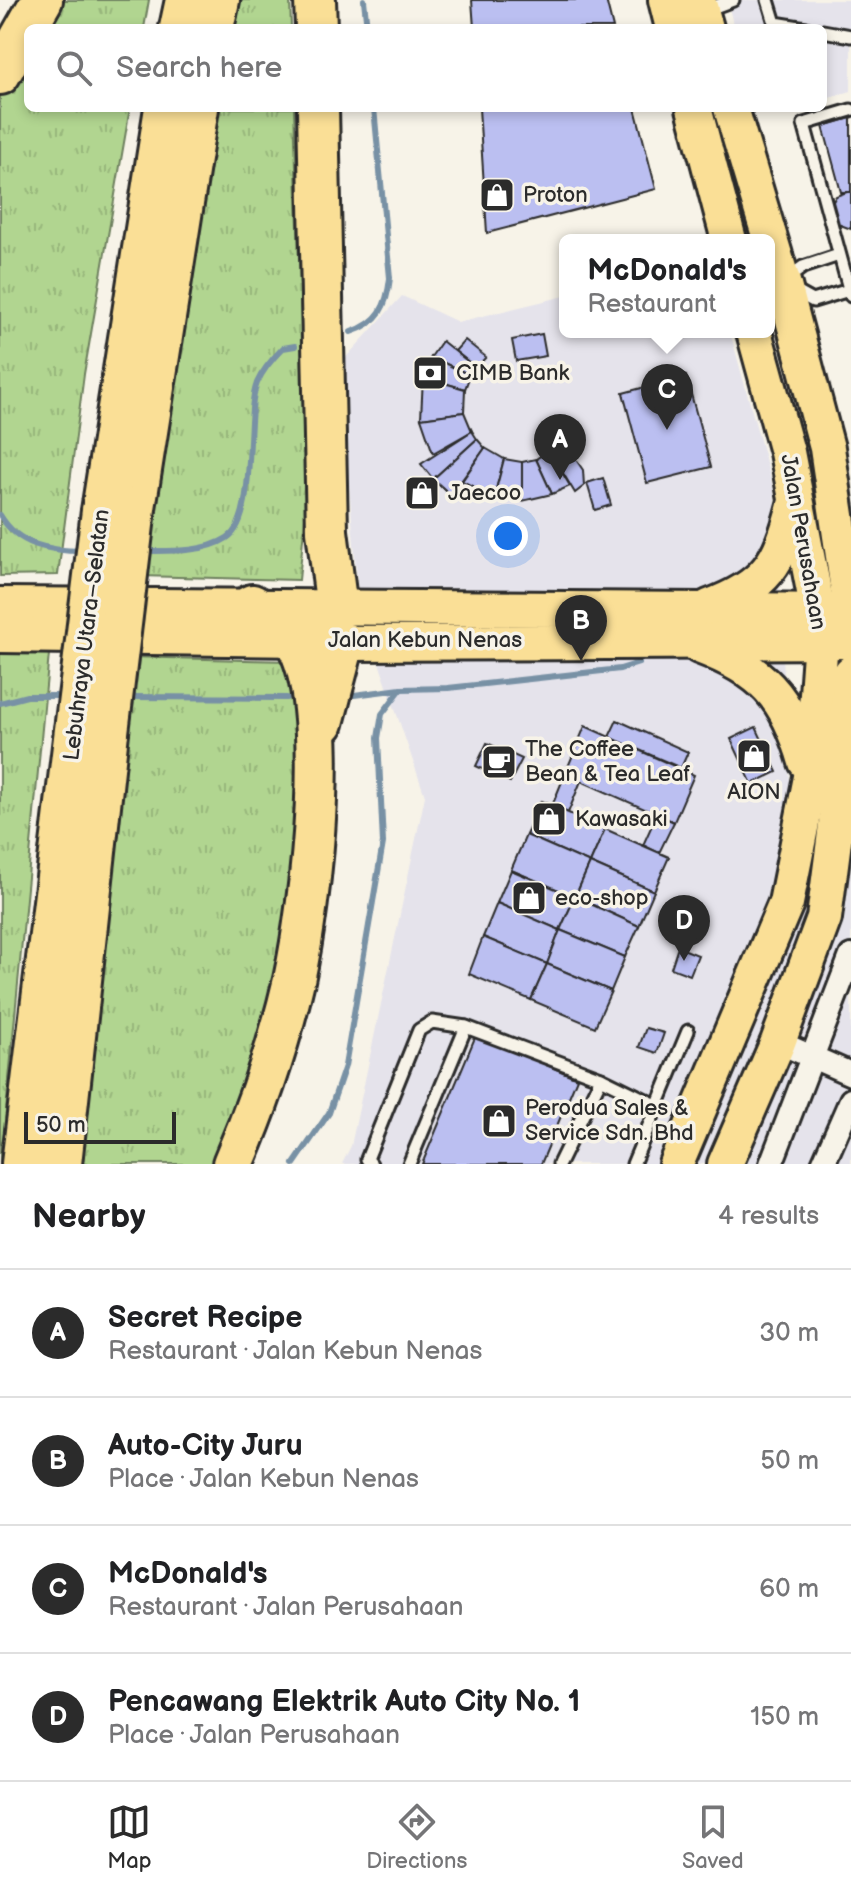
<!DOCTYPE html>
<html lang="en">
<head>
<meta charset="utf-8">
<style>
  :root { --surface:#fff; --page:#f6f6f6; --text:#202124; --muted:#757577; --line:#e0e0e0; --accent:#2b2b2b }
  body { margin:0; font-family:"Balsamiq Sans",sans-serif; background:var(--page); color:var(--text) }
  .scale { position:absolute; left:24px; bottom:20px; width:152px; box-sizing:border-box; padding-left:8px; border:4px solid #2b2b2b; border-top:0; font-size:22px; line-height:28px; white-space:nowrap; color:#2b2b2b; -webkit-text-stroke:6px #f7f3e8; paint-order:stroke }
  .you { position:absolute; left:508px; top:536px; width:28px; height:28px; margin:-20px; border:6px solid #fff; border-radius:50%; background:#1a73e8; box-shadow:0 0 0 12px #1a73e833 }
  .badge { display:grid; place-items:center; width:52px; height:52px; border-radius:50%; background:var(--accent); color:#fff; font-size:26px; font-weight:700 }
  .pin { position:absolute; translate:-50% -66px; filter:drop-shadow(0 2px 4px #0008) }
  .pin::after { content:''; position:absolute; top:42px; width:28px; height:24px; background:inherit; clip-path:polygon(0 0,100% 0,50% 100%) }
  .popup { position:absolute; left:559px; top:234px; width:216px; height:104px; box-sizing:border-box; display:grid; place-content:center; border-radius:12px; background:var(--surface); filter:drop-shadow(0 2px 6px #0005); font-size:26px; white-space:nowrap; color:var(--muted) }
  .popup b { font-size:30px; color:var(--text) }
  .popup::after { content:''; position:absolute; left:50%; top:100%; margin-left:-16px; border:16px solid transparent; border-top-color:var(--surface) }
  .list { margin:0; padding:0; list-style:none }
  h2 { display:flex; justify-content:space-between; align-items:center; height:104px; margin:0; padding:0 32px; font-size:34px }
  h2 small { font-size:26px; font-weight:400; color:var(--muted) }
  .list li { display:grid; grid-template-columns:52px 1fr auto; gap:24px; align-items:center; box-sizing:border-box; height:128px; padding:0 32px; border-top:2px solid var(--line) }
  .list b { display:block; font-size:30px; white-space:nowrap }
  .list p { margin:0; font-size:26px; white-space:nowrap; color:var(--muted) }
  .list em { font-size:26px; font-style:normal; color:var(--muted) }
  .icon { flex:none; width:44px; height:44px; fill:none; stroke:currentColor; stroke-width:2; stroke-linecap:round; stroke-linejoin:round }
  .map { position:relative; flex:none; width:851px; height:1164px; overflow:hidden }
  .search { position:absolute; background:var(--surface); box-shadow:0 4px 12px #0003; left:24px; right:24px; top:24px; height:88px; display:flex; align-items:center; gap:20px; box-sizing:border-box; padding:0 28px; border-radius:12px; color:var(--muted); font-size:30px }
  .sheet { height:616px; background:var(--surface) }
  nav { display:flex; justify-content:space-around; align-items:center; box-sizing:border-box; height:112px; border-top:2px solid var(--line); background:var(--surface); font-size:22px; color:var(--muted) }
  nav a { display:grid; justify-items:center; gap:4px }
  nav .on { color:var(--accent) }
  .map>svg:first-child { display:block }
  .built { fill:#e5e3eb }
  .grass { fill:url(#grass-tufts); stroke:#6e805e; stroke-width:2 }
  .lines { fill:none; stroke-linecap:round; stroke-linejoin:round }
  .stream { stroke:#7891a5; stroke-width:6 }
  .building { fill:#bbbff1; stroke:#2b2b2b; stroke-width:2 }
  .lane-casing { stroke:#2b2b2b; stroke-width:17 }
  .street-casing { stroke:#2b2b2b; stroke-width:28 }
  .primary-casing { stroke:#2b2b2b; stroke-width:40 }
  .highway-casing { stroke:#2b2b2b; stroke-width:46 }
  .lane { stroke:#f7f3e8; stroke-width:11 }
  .street { stroke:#f7f3e8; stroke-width:22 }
  .primary { stroke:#fadf96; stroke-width:34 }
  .highway { stroke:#fadf96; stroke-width:40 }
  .highway-bridge-casing { stroke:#2b2b2b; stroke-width:46; stroke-linecap:butt }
  .highway-bridge { stroke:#fadf96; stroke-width:40 }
  .labels { text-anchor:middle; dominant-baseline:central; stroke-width:7; stroke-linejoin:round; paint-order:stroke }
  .poi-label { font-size:22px; fill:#2b2b2b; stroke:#f7f3e8; text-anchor:start }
  .street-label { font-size:22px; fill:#2b2b2b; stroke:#f7f3e8 }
</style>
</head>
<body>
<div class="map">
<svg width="851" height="1164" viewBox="0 0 851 1164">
  <defs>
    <pattern id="grass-tufts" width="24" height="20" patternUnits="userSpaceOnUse" patternTransform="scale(2)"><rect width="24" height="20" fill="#b1d590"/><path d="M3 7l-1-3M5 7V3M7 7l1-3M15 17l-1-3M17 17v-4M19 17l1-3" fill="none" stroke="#98b77c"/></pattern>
  </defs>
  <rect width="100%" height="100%" fill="#f7f3e8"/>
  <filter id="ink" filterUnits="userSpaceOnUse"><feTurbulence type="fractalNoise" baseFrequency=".0125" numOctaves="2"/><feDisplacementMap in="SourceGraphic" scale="16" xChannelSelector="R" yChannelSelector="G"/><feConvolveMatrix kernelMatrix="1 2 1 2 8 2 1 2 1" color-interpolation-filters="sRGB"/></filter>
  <g filter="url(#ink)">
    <!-- built -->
    <g class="built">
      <polygon points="727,0 851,0 851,91 823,100 823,28 734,28"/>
      <polygon points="402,296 458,322 565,296 565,332 730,332 774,491 791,802 851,812 851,1164 342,1164 351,1146 425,796 359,605 339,365"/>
    </g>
    <!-- grass -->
    <g class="grass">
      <polygon points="52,0 149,0 144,28 37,28"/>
      <polygon points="241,0 290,0 291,28 235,28"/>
      <polygon points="28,44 28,108 130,108 84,374 58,575 0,576 0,96"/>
      <polygon points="219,108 294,108 307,497 299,580 140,576"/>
      <polygon points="0,652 49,654 1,1164 0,1164"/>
      <polygon points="128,657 290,661 304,700 292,931 223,1164 79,1164"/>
    </g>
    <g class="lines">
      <!-- stream -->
      <g class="stream">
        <polyline points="364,0 367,28"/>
        <path d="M 351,332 C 379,323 387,306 390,278 L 374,108"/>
        <path d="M 0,515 C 18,546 50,551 83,551"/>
        <path d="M 142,551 C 169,551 204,553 227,538 C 258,519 244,417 257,383 C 263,369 273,358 283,348 L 295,346"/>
        <polyline points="354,695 401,689"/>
        <polyline points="127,697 287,698"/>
        <polyline points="0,703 27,696 63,696"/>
        <polyline points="294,1164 329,1113 345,1066 383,843 378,738 382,714 401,689 448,688 620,669 639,663"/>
      </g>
    </g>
    <!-- building -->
    <g class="building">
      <polygon points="472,0 606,0 613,28 474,28"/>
      <polygon points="479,108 635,108 656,189 487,233"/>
      <polygon points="851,118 851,192 841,192 823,126"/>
      <polygon points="847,192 851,192 851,229 835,223 830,207 836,196"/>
      <polygon points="542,334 546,356 516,361 512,340"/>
      <polygon points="465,340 486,357 476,368 455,351"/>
      <polygon points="442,341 476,368 470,375 431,357"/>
      <polygon points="431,357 470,375 465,389 423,377"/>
      <polygon points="686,376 711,467 647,483 623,393"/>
      <polygon points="423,377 465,389 464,412 421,418"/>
      <polygon points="464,412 472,431 433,453 421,418"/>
      <polygon points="472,431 477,439 433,479 421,464"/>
      <polygon points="560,436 583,470 584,486 575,493 549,450 545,453 542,447"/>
      <polygon points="477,439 485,448 451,495 433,479"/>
      <polygon points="485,448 504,459 494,497 462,481"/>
      <polygon points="549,450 570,486 552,494 536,459"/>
      <polygon points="504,459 522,462 522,501 494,497"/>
      <polygon points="536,459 552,494 522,501 522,462"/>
      <polygon points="603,478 611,505 595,510 587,483"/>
      <polygon points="617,720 688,752 681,768 609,737"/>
      <polygon points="585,726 694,775 674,822 565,774"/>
      <polygon points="756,727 777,772 752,784 731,739"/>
      <polygon points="487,743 522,759 510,782 476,766"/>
      <polygon points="565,774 581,781 568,813 552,806"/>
      <polygon points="541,801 605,829 590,863 526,835"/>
      <polygon points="657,814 674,822 659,853 643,845"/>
      <polygon points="605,829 669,857 654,891 590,863"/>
      <polygon points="526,835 590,863 575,897 511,870"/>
      <polygon points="590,863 654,891 639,926 575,897"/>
      <polygon points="511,870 575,897 560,930 497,903"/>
      <polygon points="575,897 639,926 625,957 560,930"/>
      <polygon points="497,903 560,930 547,964 483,937"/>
      <polygon points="560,930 625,957 611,991 547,964"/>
      <polygon points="483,937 547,964 531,1000 469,974"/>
      <polygon points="678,947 698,955 690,975 671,968"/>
      <polygon points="547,964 611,991 595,1027 531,1000"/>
      <polygon points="646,1028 664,1033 657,1053 639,1047"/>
      <polygon points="476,1035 577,1078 541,1164 422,1164"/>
    </g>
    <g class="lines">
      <defs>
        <g id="lane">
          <polyline points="768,0 775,23 806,28"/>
          <polyline points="706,10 733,0"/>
          <polyline points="823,31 851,36"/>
          <polyline points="851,110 804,124 851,296"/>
          <polyline points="788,278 803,267 839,255"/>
          <polyline points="793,290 813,301 849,290"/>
          <polyline points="371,1164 367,1159 419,1030 432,1022 466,1027 601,1078 658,1106"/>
          <polyline points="409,1164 466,1027"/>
          <polyline points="559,1164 601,1078"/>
          <polyline points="633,1164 688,1031"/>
        </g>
        <g id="street">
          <polyline points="778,1042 851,1074"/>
          <polyline points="771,1164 851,956"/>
          <polyline points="823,1164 851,1100"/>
        </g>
        <g id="primary">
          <polyline points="666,0 673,28"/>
          <polyline points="698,0 706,28"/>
          <polyline points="694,108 729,240"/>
          <polyline points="731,108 783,282 827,448 851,610"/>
          <polyline points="0,605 851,611"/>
          <path d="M 709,607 C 767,586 780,563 795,505"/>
          <polyline points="0,635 306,639 344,643 851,641"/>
          <path d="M 699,646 C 763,670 787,696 806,762"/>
          <polyline points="676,1164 786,903 811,777 821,639 818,612 787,452 754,332"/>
          <polyline points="725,1164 778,1042 824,918 842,779 851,673"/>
        </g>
        <g id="highway">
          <polyline points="315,0 316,28"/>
          <polyline points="180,28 186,0"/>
          <polyline points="213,28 219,0"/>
          <polyline points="0,74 42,0"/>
          <polyline points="135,508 198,108"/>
          <polyline points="102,511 165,108"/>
          <polyline points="306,639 328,619 336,601 327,531 318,108"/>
          <polyline points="323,723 344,643"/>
          <polyline points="22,1164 75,730"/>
          <polyline points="61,1164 108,732"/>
          <path d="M 233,1164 C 258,1106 280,1041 294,980 C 310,906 336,702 294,639 C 283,622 269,614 252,605"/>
        </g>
      </defs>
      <!-- lane casing -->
      <use href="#lane" class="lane-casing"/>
      <!-- street casing -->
      <use href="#street" class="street-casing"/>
      <!-- primary casing -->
      <use href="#primary" class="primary-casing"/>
      <!-- highway casing -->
      <use href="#highway" class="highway-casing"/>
      <!-- lane -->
      <use href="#lane" class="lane"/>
      <!-- street -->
      <use href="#street" class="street"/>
      <!-- primary -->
      <use href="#primary" class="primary"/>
      <!-- highway -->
      <use href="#highway" class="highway"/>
      <defs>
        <g id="highway-bridge">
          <polyline points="75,730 102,511"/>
          <polyline points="108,732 135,508"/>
        </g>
      </defs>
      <!-- highway-bridge casing -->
      <use href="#highway-bridge" class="highway-bridge-casing"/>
      <!-- highway-bridge -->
      <use href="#highway-bridge" class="highway-bridge"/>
    </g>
  </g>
  <!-- icons -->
  <defs>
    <symbol id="shop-square" viewBox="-11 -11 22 22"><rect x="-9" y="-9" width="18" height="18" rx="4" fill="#2b2b2b" stroke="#f7f3e8"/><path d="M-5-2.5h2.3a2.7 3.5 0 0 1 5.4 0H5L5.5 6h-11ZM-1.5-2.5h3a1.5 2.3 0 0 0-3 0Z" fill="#fff"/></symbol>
    <symbol id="bank-square" viewBox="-11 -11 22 22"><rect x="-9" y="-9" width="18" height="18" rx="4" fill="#2b2b2b" stroke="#f7f3e8"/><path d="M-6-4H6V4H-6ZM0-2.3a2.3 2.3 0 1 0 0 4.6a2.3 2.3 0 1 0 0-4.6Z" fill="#fff"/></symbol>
    <symbol id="cafe-square" viewBox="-11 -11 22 22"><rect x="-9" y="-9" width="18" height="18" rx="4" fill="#2b2b2b" stroke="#f7f3e8"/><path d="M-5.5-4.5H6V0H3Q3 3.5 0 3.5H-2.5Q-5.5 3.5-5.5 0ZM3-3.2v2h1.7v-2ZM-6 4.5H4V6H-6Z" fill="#fff"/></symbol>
  </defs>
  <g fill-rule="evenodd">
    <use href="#shop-square" x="477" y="175" width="40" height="40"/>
    <use href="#bank-square" x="410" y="353" width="40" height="40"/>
    <use href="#shop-square" x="402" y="473" width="40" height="40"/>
    <use href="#shop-square" x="734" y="736" width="40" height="40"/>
    <use href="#cafe-square" x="479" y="742" width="40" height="40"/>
    <use href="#shop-square" x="529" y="799" width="40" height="40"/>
    <use href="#shop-square" x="509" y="878" width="40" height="40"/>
    <use href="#shop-square" x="479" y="1101" width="40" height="40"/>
  </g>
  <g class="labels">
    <!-- poi labels -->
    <g class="poi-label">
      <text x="523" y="195">Proton</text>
      <text x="456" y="373">CIMB Bank</text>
      <text x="448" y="493">Jaecoo</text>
      <text x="525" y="749">The Coffee<tspan x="525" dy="25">Bean &amp; Tea Leaf</tspan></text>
      <text x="754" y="792" text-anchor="middle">AION</text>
      <text x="575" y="819">Kawasaki</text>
      <text x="555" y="898">eco-shop</text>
      <text x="525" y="1108">Perodua Sales &amp;<tspan x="525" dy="25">Service Sdn. Bhd</tspan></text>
    </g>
    <!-- street labels -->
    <g class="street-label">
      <text transform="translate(803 542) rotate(80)">Jalan Perusahaan</text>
      <text transform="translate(87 635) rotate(-83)">Lebuhraya Utara–Selatan</text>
      <text x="425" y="640">Jalan Kebun Nenas</text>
    </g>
  </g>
</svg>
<div class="scale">50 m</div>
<div class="you"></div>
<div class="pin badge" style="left:560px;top:480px">A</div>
<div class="pin badge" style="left:581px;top:661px">B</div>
<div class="pin badge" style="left:667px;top:430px">C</div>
<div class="popup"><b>McDonald's</b>Restaurant</div>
<div class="pin badge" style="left:684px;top:961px">D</div>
<div class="search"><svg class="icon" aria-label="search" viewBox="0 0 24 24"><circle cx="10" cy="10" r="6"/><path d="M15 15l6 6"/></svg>Search here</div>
</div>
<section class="sheet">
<h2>Nearby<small>4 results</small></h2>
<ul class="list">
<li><span class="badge">A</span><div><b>Secret Recipe</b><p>Restaurant · Jalan Kebun Nenas</p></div><em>30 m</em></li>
<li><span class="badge">B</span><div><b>Auto-City Juru</b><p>Place · Jalan Kebun Nenas</p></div><em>50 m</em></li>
<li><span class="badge">C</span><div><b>McDonald's</b><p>Restaurant · Jalan Perusahaan</p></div><em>60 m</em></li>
<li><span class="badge">D</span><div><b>Pencawang Elektrik Auto City No. 1</b><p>Place · Jalan Perusahaan</p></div><em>150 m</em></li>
</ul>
</section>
<nav>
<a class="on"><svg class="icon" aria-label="map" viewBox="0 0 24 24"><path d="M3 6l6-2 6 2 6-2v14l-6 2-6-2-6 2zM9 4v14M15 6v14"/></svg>Map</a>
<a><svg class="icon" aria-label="directions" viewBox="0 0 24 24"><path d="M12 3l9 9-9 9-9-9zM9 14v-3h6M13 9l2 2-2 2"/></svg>Directions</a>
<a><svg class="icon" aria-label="saved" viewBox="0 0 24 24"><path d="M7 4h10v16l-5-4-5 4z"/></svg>Saved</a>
</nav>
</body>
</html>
